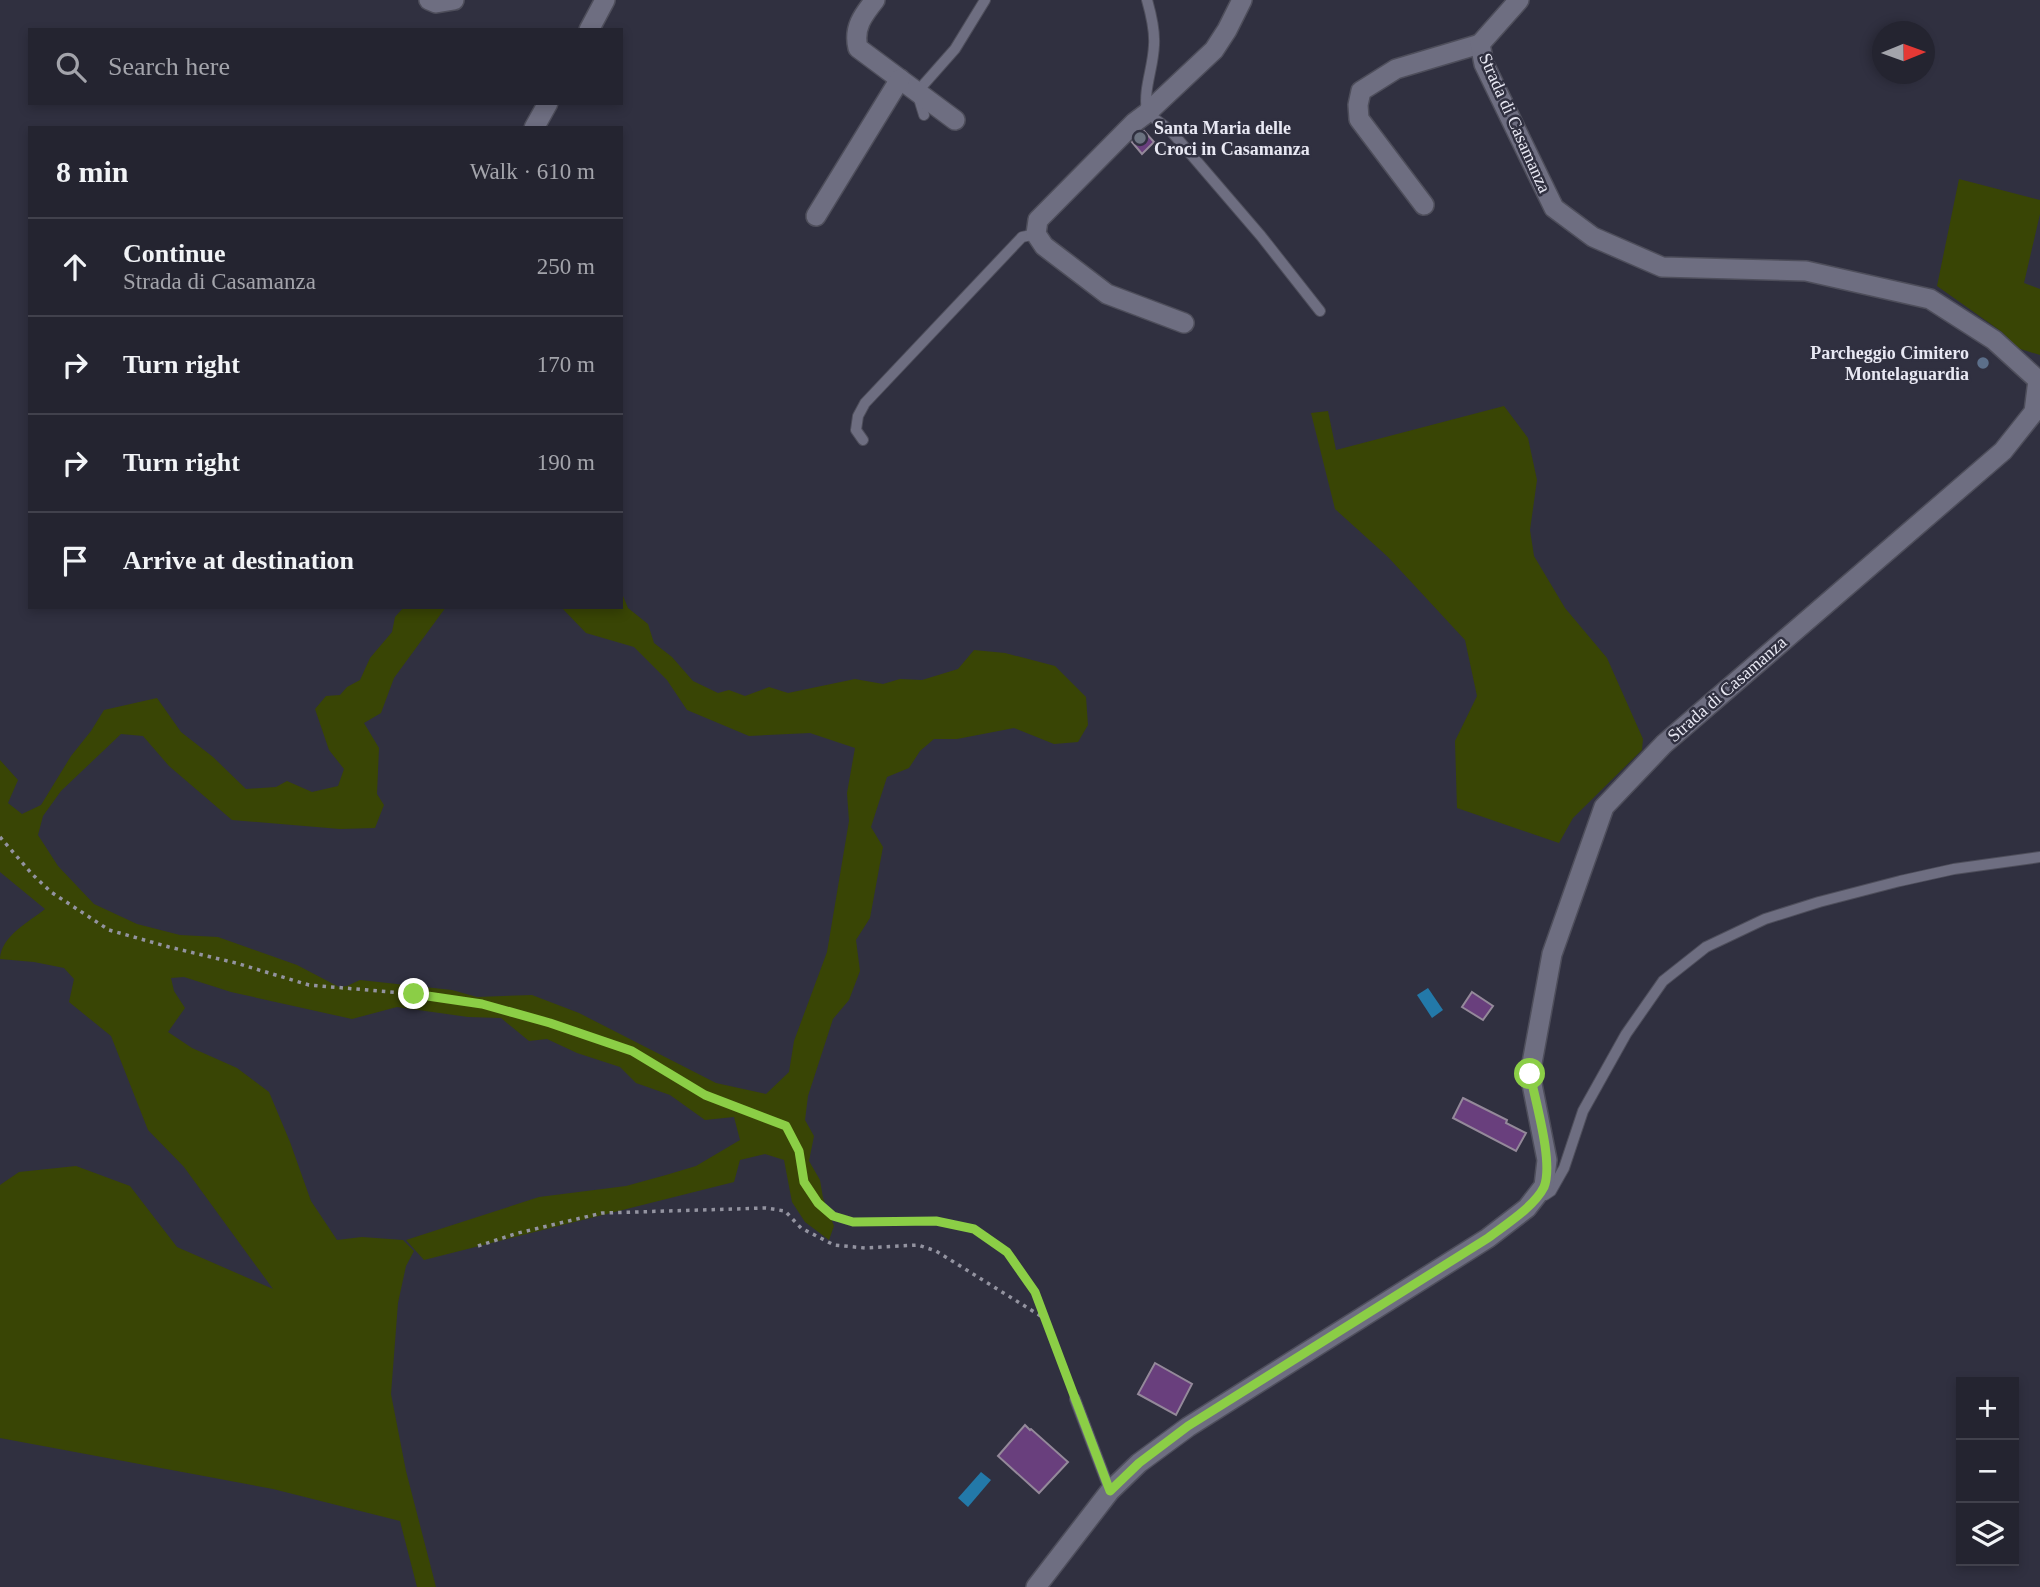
<!DOCTYPE html>
<html lang="en">
<head>
<meta charset="utf-8">
<style>
  :root { --surface:#242430; --page:#30303c; --text:#f1f3f6; --muted:#a3a4ab; --line:#41414c }
  body { margin:0; font-family:"Times New Roman",serif; background:var(--page); color:var(--text) }
  .controls { position:absolute; right:21px; bottom:21px; display:grid; overflow:hidden; border-radius:0px; box-shadow:0 4px 10px #0003 }
  .controls button { width:63px; height:63px; display:grid; place-items:center; padding:0; border:0; border-bottom:2px solid var(--line); background:var(--surface); color:var(--text); font:35px sans-serif }
  .compass { position:absolute; left:1872px; top:21px; width:63px; height:63px; border-radius:50%; background:var(--surface); box-shadow:0 4px 10px #0003; rotate:89deg }
  .stop { position:absolute; width:21px; height:21px; margin:-16px; border:5px solid #8bce46; border-radius:50%; background:#fff }
  .stop.end { background:#8bce46; border-color:#fff; box-shadow:0 2px 7px #0008 }
  .list { margin:0; padding:0; list-style:none }
  h2 { display:flex; justify-content:space-between; align-items:center; height:91px; margin:0; padding:0 28px; font-size:30px }
  h2 small { font-size:23px; font-weight:400; color:var(--muted) }
  .list li { display:grid; grid-template-columns:46px 1fr auto; gap:21px; align-items:center; box-sizing:border-box; height:98px; padding:0 28px; border-top:2px solid var(--line) }
  .list b { display:block; font-size:26px; white-space:nowrap }
  .list p { margin:0; font-size:23px; white-space:nowrap; color:var(--muted) }
  .list em { font-size:23px; font-style:normal; color:var(--muted) }
  .icon { flex:none; width:38px; height:38px; fill:none; stroke:currentColor; stroke-width:2; stroke-linecap:round; stroke-linejoin:round }
  .map { position:relative; flex:none; width:2040px; height:1587px; overflow:hidden }
  .search { position:absolute; background:var(--surface); box-shadow:0 4px 10px #0003; left:28px; top:28px; width:595px; height:77px; display:flex; align-items:center; gap:18px; box-sizing:border-box; padding:0 24px; border-radius:0px; color:var(--muted); font-size:26px }
  .panel { position:absolute; background:var(--surface); box-shadow:0 4px 10px #0003; left:28px; top:126px; width:595px; height:483px; border-radius:0px }
  .map>svg:first-child { display:block }
  .green { fill:#394505 }
  .water { fill:#2379a9 }
  .building { fill:#693f7d; stroke:#94899a; stroke-width:2 }
  .lines { fill:none; stroke-linecap:round; stroke-linejoin:round }
  .lane-casing { stroke:#4e4e5b; stroke-width:12 }
  .street-casing { stroke:#4e4e5b; stroke-width:22 }
  .path { stroke:#9393a0; stroke-width:3.5; stroke-dasharray:3.5 5; stroke-linecap:butt }
  .lane { stroke:#6e6e81; stroke-width:10 }
  .street { stroke:#6e6e81; stroke-width:19 }
  .route { stroke:#8bce46; stroke-width:9 }
  .worship-dot { fill:#6b7280; stroke:#303040; stroke-width:2.5 }
  .service-dot { fill:#5c6f8a; stroke:#303040; stroke-width:2.5 }
  .labels { text-anchor:middle; dominant-baseline:central; stroke-width:5; stroke-linejoin:round; paint-order:stroke }
  .street-label { font-size:18px; fill:#e8e8f3; stroke:#303040 }
  .poi-label { font-size:18px; font-weight:bold; fill:#e8e8f3; stroke:#303040; text-anchor:start }
</style>
</head>
<body>
<div class="map">
<svg width="2040" height="1587" viewBox="0 0 2040 1587">
  <rect width="100%" height="100%" fill="#303040"/>
  <!-- green -->
  <g class="green">
    <polygon points="1959,179 2040,200 2040,214 2024,283 2040,289 2040,355 2017,348 2002,332 1937,286"/>
    <polygon points="1504,406 1528,438 1537,480 1530,530 1534,556 1565,608 1607,658 1643,739 1642,750 1573,818 1559,843 1457,808 1455,741 1477,696 1465,640 1388,557 1335,509 1311,413 1328,411 1336,450"/>
    <path d="M 621,591 L 628,608 L 648,624 L 654,643 L 672,657 L 693,681 L 718,693 L 729,690 L 745,696 L 769,687 L 788,693 L 855,679 L 883,684 L 900,679 L 922,680 L 958,669 L 974,650 L 1005,653 L 1055,666 L 1086,697 L 1088,725 L 1078,742 L 1054,744 L 1014,728 L 957,739 L 934,739 L 920,751 L 909,768 L 887,777 L 871,827 L 883,847 L 870,918 L 856,940 L 860,971 L 849,1000 L 833,1019 L 808,1096 L 805,1120 L 814,1136 L 809,1161 L 820,1180 L 823,1198 L 834,1226 L 829,1240 L 805,1222 L 792,1202 L 784,1160 L 765,1154 L 740,1160 L 734,1182 L 424,1260 L 406,1240 L 539,1197 L 626,1186 L 666,1175 L 696,1166 L 740,1140 L 734,1117 L 705,1120 L 670,1095 L 636,1083 L 620,1067 L 577,1053 L 547,1039 L 529,1041 L 501,1018 L 468,1017 L 397,1007 L 352,1019 L 231,992 L 184,977 L 171,978 L 174,991 L 185,1008 L 168,1032 L 192,1048 L 237,1068 L 269,1092 L 290,1142 L 311,1201 L 337,1240 L 362,1237 L 403,1240 L 414,1251 L 406,1266 L 398,1303 L 391,1394 L 406,1471 L 436,1587 L 417,1587 L 400,1521 L 273,1489 L 0,1438 L 0,1185 L 19,1172 L 76,1166 L 130,1186 L 177,1247 L 273,1289 L 184,1167 L 148,1130 L 111,1036 L 69,1002 L 74,979 L 64,968 L 34,962 L 0,959 C 1,936 29,922 45,909 L 0,872 L 0,760 L 18,780 L 8,803 L 22,814 L 41,805 L 71,756 L 91,731 L 104,710 L 157,698 L 181,732 L 213,757 L 246,789 L 276,787 L 287,781 L 312,792 L 338,786 L 344,769 L 329,750 L 315,709 L 326,696 L 340,695 L 347,687 L 360,680 L 370,658 L 392,632 L 395,617 L 404,607 L 446,607 L 394,678 L 381,713 L 364,723 L 379,748 L 377,794 L 384,805 L 375,828 L 340,829 L 232,820 L 169,766 L 143,736 L 121,734 L 61,791 L 43,816 L 38,835 L 58,866 L 94,904 L 137,924 L 180,935 L 218,937 L 297,965 L 339,987 L 347,986 L 360,980 L 452,990 L 477,997 L 532,995 L 579,1013 L 716,1083 L 766,1094 L 789,1072 L 794,1041 L 827,952 L 849,821 L 847,793 L 855,748 L 810,733 L 749,736 L 687,710 L 667,680 L 634,647 L 586,633 L 561,607 L 621,607 Z"/>
  </g>
  <!-- water -->
  <g class="water">
    <polygon points="1428,988 1443,1010 1432,1018 1417,995"/>
    <polygon points="981,1472 991,1480 968,1507 958,1498"/>
  </g>
  <!-- building -->
  <g class="building">
    <polygon points="1144,131 1154,142 1142,154 1132,142"/>
    <polygon points="1472,992 1493,1006 1483,1020 1462,1007"/>
    <polygon points="1463,1098 1507,1120 1506,1123 1526,1133 1516,1151 1453,1118"/>
    <polygon points="1155,1363 1192,1384 1176,1415 1138,1394"/>
    <polygon points="1025,1425 1030,1430 1031,1429 1068,1462 1039,1493 998,1456"/>
  </g>
  <g class="lines">
    <defs>
      <g id="lane">
        <path d="M 1147,0 C 1151,14 1155,30 1154,45 C 1153,70 1143,88 1147,113 L 1170,130 L 1261,236 L 1320,311"/>
        <polyline points="924,115 917,92 955,49 985,0"/>
        <polyline points="863,440 856,430 858,416 865,403 1022,237 1036,234"/>
        <polyline points="1545,1195 1551,1191 1564,1168 1583,1111 1626,1034 1663,981 1706,947 1765,919 1819,902 1900,881 1954,869 2040,857"/>
        <polyline points="1075,1399 1110,1491"/>
      </g>
      <g id="street">
        <polyline points="429,0 436,3 454,0"/>
        <path d="M 875,0 C 863,15 853,28 858,48 L 955,120"/>
        <polyline points="589,30 605,0"/>
        <polyline points="534,128 548,103"/>
        <polyline points="1424,205 1359,119 1358,105 1361,91 1396,69 1480,44"/>
        <polyline points="816,216 900,79"/>
        <polyline points="1184,323 1107,294 1044,246 1036,234 1038,220 1135,122 1147,113 1214,50 1227,30 1242,0"/>
        <polyline points="1036,1587 1110,1491 1139,1463 1188,1427 1488,1238 1527,1208 1544,1186 1547,1160 1530,1074 1552,954 1604,807 1664,744 2003,451 2034,412 2038,380 1994,340 1930,299 1806,271 1662,267 1593,237 1554,208 1484,64 1480,44 1519,0"/>
      </g>
    </defs>
    <!-- lane casing -->
    <use href="#lane" class="lane-casing"/>
    <!-- street casing -->
    <use href="#street" class="street-casing"/>
    <!-- path -->
    <g class="path">
      <polyline points="0,837 32,874 51,892 109,930 169,947 236,963 309,985 414,994 482,1004 550,1023 632,1051 705,1095 786,1126 799,1151 804,1182 818,1203 833,1216 853,1222 936,1221 974,1229 1007,1252 1035,1292 1071,1387"/>
      <polyline points="478,1246 518,1233 602,1213 766,1208 785,1211 801,1228 834,1245 865,1248 918,1245 936,1251 1044,1318"/>
    </g>
    <!-- lane -->
    <use href="#lane" class="lane"/>
    <!-- street -->
    <use href="#street" class="street"/>
  </g>
  <g class="lines">
    <!-- route -->
    <path class="route" d="M 414,994 L 482,1004 L 550,1023 L 632,1051 L 705,1095 L 786,1126 L 799,1151 L 804,1182 L 818,1203 L 833,1216 L 853,1222 L 936,1221 L 974,1229 L 1007,1252 L 1035,1292 L 1110,1491 L 1139,1463 L 1188,1426 L 1488,1238 C 1505,1225 1534,1207 1544,1187 C 1554,1163 1535,1100 1530,1074"/>
  </g>
  <!-- markers -->
  <circle class="worship-dot" cx="1140" cy="138" r="7"/>
  <circle class="service-dot" cx="1983" cy="363" r="7"/>
  <g class="labels">
    <!-- street labels -->
    <g class="street-label">
      <text transform="translate(1515 123) rotate(66)">Strada di Casamanza</text>
      <text transform="translate(1727 689) rotate(-41)">Strada di Casamanza</text>
    </g>
    <!-- poi labels -->
    <g class="poi-label">
      <text x="1154" y="128">Santa Maria delle<tspan x="1154" dy="21">Croci in Casamanza</tspan></text>
      <text x="1969" y="353" text-anchor="end">Parcheggio Cimitero<tspan x="1969" dy="21">Montelaguardia</tspan></text>
    </g>
  </g>
</svg>
<div class="controls">
<button>+</button>
<button>−</button>
<button><svg class="icon" aria-label="layers" viewBox="0 0 24 24"><path d="M12 4l9 5-9 5-9-5zM3 14l9 5 9-5"/></svg></button>
</div>
<svg class="compass" viewBox="-18 -18 36 36"><path d="M0-13l5 13h-10z" fill="#e53935"/><path d="M0 13l5-13h-10z" fill="#a3a4ab"/></svg>
<div class="stop" style="left:1530px;top:1074px"></div>
<div class="stop end" style="left:414px;top:994px"></div>
<div class="search"><svg class="icon" aria-label="search" viewBox="0 0 24 24"><circle cx="10" cy="10" r="6"/><path d="M15 15l6 6"/></svg>Search here</div>
<section class="panel">
<h2>8 min<small>Walk · 610 m</small></h2>
<ul class="list">
<li><svg class="icon" aria-label="ahead" viewBox="0 0 24 24"><path d="M12 20V5M6 11l6-6 6 6"/></svg><div><b>Continue</b><p>Strada di Casamanza</p></div><em>250 m</em></li>
<li><svg class="icon" aria-label="right" viewBox="0 0 24 24"><path d="M7 20v-9h11M14 6l5 5-5 5"/></svg><div><b>Turn right</b></div><em>170 m</em></li>
<li><svg class="icon" aria-label="right" viewBox="0 0 24 24"><path d="M7 20v-9h11M14 6l5 5-5 5"/></svg><div><b>Turn right</b></div><em>190 m</em></li>
<li><svg class="icon" aria-label="arrive" viewBox="0 0 24 24"><path d="M6 21V4h12l-3 4 3 4H6"/></svg><div><b>Arrive at destination</b></div></li>
</ul>
</section>
</div>
</body>
</html>
